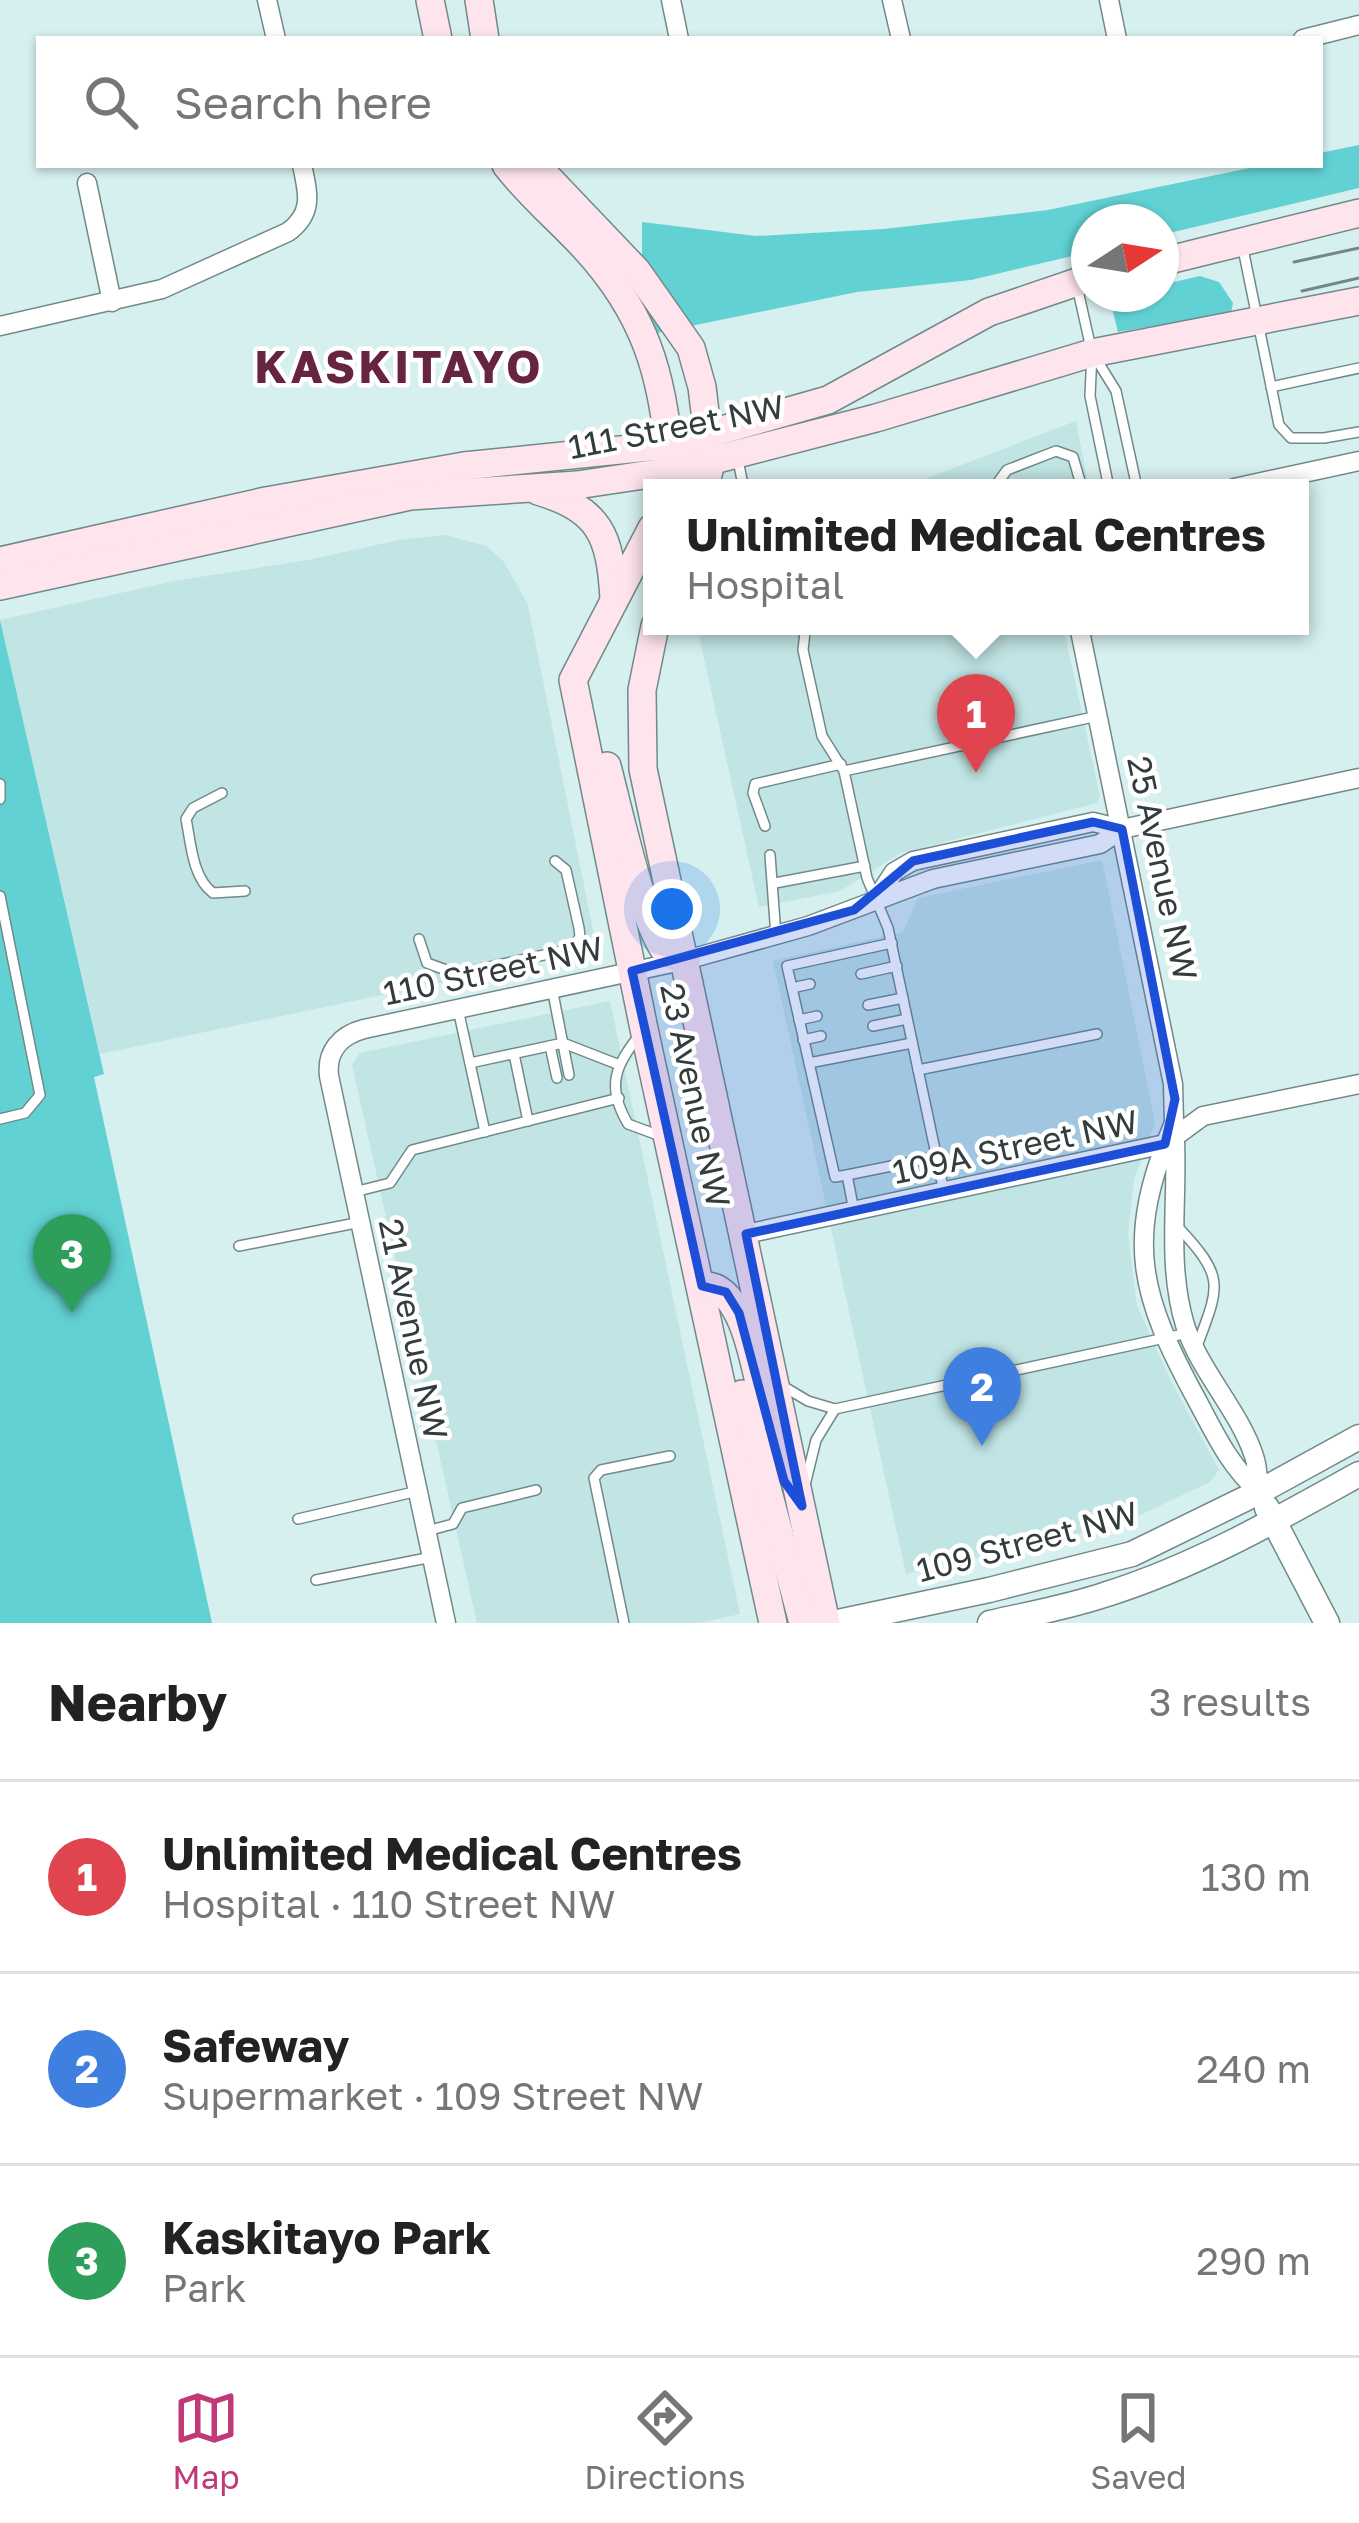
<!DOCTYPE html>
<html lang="en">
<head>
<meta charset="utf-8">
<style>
  :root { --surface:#fff; --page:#f2f2f2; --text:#222; --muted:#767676; --line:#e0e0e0; --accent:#c13976 }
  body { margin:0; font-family:"Golos Text",sans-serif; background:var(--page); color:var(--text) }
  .compass { position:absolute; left:1071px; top:204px; width:108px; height:108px; border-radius:50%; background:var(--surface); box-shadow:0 3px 9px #0004; rotate:78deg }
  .you { position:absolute; left:672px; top:909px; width:42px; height:42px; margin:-30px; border:9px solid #fff; border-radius:50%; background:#1a73e8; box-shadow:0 0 0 18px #1a73e833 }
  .badge { display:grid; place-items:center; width:78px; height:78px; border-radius:50%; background:var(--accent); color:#fff; font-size:39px; font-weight:700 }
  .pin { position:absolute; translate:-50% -99px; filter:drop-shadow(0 3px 6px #0008) }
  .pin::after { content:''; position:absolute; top:63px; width:42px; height:36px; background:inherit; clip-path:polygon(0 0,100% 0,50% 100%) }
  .popup { position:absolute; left:643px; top:479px; width:666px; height:156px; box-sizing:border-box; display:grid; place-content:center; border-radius:0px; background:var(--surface); filter:drop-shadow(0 3px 9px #0005); font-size:39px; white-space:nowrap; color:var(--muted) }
  .popup b { font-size:45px; color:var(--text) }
  .popup::after { content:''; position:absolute; left:50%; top:100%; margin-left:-24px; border:24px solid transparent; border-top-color:var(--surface) }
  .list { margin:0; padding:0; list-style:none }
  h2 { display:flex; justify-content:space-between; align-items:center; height:156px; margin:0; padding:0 48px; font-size:51px }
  h2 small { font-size:39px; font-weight:400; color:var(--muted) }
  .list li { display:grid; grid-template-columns:78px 1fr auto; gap:36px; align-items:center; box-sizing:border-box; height:192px; padding:0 48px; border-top:3px solid var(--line) }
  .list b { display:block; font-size:45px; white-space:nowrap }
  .list p { margin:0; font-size:39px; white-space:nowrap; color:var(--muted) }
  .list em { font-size:39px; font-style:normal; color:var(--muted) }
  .icon { flex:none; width:66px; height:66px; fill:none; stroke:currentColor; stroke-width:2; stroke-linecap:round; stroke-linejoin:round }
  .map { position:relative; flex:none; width:1359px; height:1623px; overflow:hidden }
  .search { position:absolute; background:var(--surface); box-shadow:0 3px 9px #0004; left:36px; right:36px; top:36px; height:132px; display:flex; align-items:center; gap:30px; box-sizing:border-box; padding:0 42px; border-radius:0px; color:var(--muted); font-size:45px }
  .sheet { height:732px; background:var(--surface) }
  nav { display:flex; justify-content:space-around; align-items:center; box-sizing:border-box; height:168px; border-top:3px solid var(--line); background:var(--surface); font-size:33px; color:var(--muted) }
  nav a { display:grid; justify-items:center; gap:6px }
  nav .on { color:var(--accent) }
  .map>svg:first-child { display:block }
  .built { fill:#c1e4e4 }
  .green { fill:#62d1d3 }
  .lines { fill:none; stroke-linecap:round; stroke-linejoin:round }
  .service-casing { stroke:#728989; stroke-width:12 }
  .minor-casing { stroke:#728989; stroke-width:21 }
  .tertiary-casing { stroke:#728989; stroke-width:27 }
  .secondary-casing { stroke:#728989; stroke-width:30 }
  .service { stroke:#fff; stroke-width:9 }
  .minor { stroke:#fff; stroke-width:18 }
  .tertiary { stroke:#fff; stroke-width:24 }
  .secondary { stroke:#fee4ed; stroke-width:27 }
  .tram { stroke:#768686; stroke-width:3 }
  .marked { fill:#1d4ed8; fill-opacity:0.2; stroke:#1d4ed8; stroke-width:9; stroke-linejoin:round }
  .labels { text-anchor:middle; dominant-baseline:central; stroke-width:9; stroke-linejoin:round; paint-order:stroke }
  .street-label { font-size:33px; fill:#333d3d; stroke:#fff }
  .district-label { font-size:45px; font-weight:bold; letter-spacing:3px; fill:#672440; stroke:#fff }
</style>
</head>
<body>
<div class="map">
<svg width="1359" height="1623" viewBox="0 0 1359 1623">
  <rect width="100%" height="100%" fill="#d6efef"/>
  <!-- built -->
  <g class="built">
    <polygon points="1076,421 1089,488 902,488"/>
    <polygon points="445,535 486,546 504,562 528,605 597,950 100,1054 0,620 174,581 308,560 399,540"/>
    <polygon points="1063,626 1100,796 1097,803 901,853 840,891 759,907 697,626"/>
    <polygon points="1102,860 1155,1123 1134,1179 1128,1234 1137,1306 1171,1381 1219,1470 1210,1482 1123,1523 906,1574 773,961 903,932 918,898"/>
    <polygon points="610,1001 740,1614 699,1623 477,1623 352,1065 360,1053"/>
  </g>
  <!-- green -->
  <g class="green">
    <polygon points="1359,145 1359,188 1161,235 1161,222 1089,222 1089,252 971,280 857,292 642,336 642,222 756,236 884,229 1048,210 1264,165 1320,165 1320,153"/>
    <polygon points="1200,276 1219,282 1233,303 1231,313 1118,332 1113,312 1126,296 1161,294 1161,285"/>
    <polygon points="0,620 104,1074 94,1077 212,1623 0,1623"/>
  </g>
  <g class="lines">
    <defs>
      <g id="service">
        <polyline points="1242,244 1279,425 1291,438 1324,438 1359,432"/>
        <polyline points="1077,286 1092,353 1090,396 1109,488"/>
        <polyline points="1095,357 1116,391 1137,488"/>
        <polyline points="1271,387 1359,368"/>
        <polyline points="738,460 743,485"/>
        <polyline points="994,488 1007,470 1056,451 1073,457 1082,488"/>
        <polyline points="812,626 805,632 803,650 822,736 844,771 867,878 888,928 944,1192"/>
        <polyline points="844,771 1098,716"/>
        <polyline points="0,784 0,799"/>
        <path d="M 222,793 L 193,808 L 186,819 C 191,843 192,877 213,893 L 245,891"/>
        <polyline points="765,826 753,793 755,784 841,764"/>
        <polyline points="770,855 776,936"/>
        <polyline points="775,883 865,866"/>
        <polyline points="0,896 40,1095 25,1113 0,1119"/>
        <polyline points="419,939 427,963 457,974 571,949 580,937 579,928 566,870 555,861"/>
        <polyline points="861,974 897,966"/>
        <polyline points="552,988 569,1075"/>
        <polyline points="792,988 810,984"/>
        <polyline points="868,1005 903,998"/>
        <polyline points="458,1009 485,1132"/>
        <polyline points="799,1020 817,1016"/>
        <polyline points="873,1026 907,1019"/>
        <path d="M 641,1033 C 616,1065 605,1085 628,1124 L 663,1137"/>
        <polyline points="803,1040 821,1036"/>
        <polyline points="550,1046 557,1078"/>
        <polyline points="514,1054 528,1121"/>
        <polyline points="470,1063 563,1043 617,1064"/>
        <polyline points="809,1063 912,1043"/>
        <polyline points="918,1070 1097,1034"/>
        <polyline points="847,1175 936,1157"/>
        <polyline points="354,1192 390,1183 412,1150 619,1098"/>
        <polyline points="854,1211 847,1175 835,1177 787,966 892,943"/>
        <path d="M 1178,1227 C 1227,1279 1219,1286 1196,1349"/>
        <polyline points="239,1246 361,1222"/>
        <polyline points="781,1385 808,1401 835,1409 1188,1333"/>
        <polyline points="806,1481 816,1440 835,1409"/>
        <polyline points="298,1519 418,1491"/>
        <polyline points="427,1531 453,1524 462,1508 536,1490"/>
        <polyline points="316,1580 432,1557"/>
        <polyline points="624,1623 594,1478 601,1470 670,1456"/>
      </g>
      <g id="minor">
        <polyline points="267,0 276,39"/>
        <polyline points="671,0 679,39"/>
        <polyline points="892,0 901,39"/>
        <polyline points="1109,0 1117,39"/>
        <polyline points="1303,39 1359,25"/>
        <polyline points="87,183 112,302"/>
        <path d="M 0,326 L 162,289 L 288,232 C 314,213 308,193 302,165"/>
        <polyline points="1234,488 1359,461"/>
        <polyline points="1079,626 1173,1084 1174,1123"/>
        <polyline points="1122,829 1359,778"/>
        <path d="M 1174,1123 C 1180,1191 1165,1259 1185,1325 C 1200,1372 1239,1410 1254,1456 C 1258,1467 1258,1481 1259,1492 C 1230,1466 1216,1436 1198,1402 C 1139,1294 1124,1240 1174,1123 Z"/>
        <polyline points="746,1234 1165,1144 1203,1116 1359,1084"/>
        <path d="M 446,1623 L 329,1076 C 326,1051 341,1035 364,1029 L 686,960 L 808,926 L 933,879 L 1100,844 L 1122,829 L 1093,822 L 913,861 L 894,872 L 877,898"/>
      </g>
      <g id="tertiary">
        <polyline points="1267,1508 1327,1623"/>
        <polyline points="833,1623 989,1590 1132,1554 1259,1492 1359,1437"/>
        <path d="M 990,1623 C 1029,1614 1069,1607 1107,1594 C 1196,1566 1278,1519 1359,1474"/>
      </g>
      <g id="secondary">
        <polyline points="430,0 438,39"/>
        <polyline points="479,0 485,39"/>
        <path d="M 506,165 C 530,196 558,219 584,247 C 645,313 663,374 670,461"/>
        <polyline points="536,165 637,271 691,348 702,387 711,462 705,488"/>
        <polyline points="1161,262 1359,213"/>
        <path d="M 538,491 C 601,510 610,536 614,598"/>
        <polyline points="652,528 573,680 644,1029 773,1623"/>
        <polyline points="0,561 266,501 464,466 669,445 828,400 989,312 1089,278"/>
        <polyline points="0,586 410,496 577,485 671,471 876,418 1092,353 1359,301"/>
        <polyline points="655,626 642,690 643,769 826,1623"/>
        <path d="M 607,766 C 616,799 646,937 668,954 C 673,957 680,958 686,960"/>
        <path d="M 702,1286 C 746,1282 757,1380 766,1414"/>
        <polyline points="742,1394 803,1623"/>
      </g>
    </defs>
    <!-- service casing -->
    <use href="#service" class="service-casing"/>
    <!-- minor casing -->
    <use href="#minor" class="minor-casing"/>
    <!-- tertiary casing -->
    <use href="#tertiary" class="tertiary-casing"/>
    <!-- secondary casing -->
    <use href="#secondary" class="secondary-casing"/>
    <!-- service -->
    <use href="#service" class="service"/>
    <!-- minor -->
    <use href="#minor" class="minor"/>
    <!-- tertiary -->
    <use href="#tertiary" class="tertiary"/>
    <!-- secondary -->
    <use href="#secondary" class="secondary"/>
    <!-- tram -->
    <g class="tram">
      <polyline points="1294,262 1359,248"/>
      <polyline points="1302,291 1359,278"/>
    </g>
  </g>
  <!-- marked area -->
  <path class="marked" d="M 1093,822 L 1122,829 L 1175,1099 L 1165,1144 L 746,1234 L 802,1506 L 784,1481 L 739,1313 L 726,1292 L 702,1286 L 632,971 L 854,910 L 913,861 Z"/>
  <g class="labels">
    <!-- street labels -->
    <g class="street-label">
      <text transform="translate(676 426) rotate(-11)">111 Street NW</text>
      <text transform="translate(1163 868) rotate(78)">25 Avenue NW</text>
      <text transform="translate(493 970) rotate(-12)">110 Street NW</text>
      <text transform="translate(696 1095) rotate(78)">23 Avenue NW</text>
      <text transform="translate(1015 1146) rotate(-12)">109A Street NW</text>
      <text transform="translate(414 1329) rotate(78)">21 Avenue NW</text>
      <text transform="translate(1027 1541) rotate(-15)">109 Street NW</text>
    </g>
    <!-- district labels -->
    <g class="district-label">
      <text x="399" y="366">KASKITAYO</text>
    </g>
  </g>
</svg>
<svg class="compass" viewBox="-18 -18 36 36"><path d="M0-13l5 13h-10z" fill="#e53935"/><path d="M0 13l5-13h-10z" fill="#767676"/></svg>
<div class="you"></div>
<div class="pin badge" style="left:976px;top:773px;background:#e0444e">1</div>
<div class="popup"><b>Unlimited Medical Centres</b>Hospital</div>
<div class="pin badge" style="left:982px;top:1446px;background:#3f7fe0">2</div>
<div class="pin badge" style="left:72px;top:1313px;background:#2e9e5b">3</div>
<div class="search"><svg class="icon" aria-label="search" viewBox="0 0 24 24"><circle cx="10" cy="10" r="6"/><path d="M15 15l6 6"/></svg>Search here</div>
</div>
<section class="sheet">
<h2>Nearby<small>3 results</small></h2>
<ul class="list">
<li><span class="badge" style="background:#e0444e">1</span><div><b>Unlimited Medical Centres</b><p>Hospital · 110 Street NW</p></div><em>130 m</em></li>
<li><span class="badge" style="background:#3f7fe0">2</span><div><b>Safeway</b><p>Supermarket · 109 Street NW</p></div><em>240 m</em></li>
<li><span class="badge" style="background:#2e9e5b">3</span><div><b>Kaskitayo Park</b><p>Park</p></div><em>290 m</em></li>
</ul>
</section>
<nav>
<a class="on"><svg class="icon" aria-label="map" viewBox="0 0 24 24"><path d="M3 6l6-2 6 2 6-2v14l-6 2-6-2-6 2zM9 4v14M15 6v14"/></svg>Map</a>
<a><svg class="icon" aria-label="directions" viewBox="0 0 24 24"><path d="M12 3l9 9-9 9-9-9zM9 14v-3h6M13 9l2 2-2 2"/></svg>Directions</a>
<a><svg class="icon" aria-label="saved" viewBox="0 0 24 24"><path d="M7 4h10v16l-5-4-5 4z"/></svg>Saved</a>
</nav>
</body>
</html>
